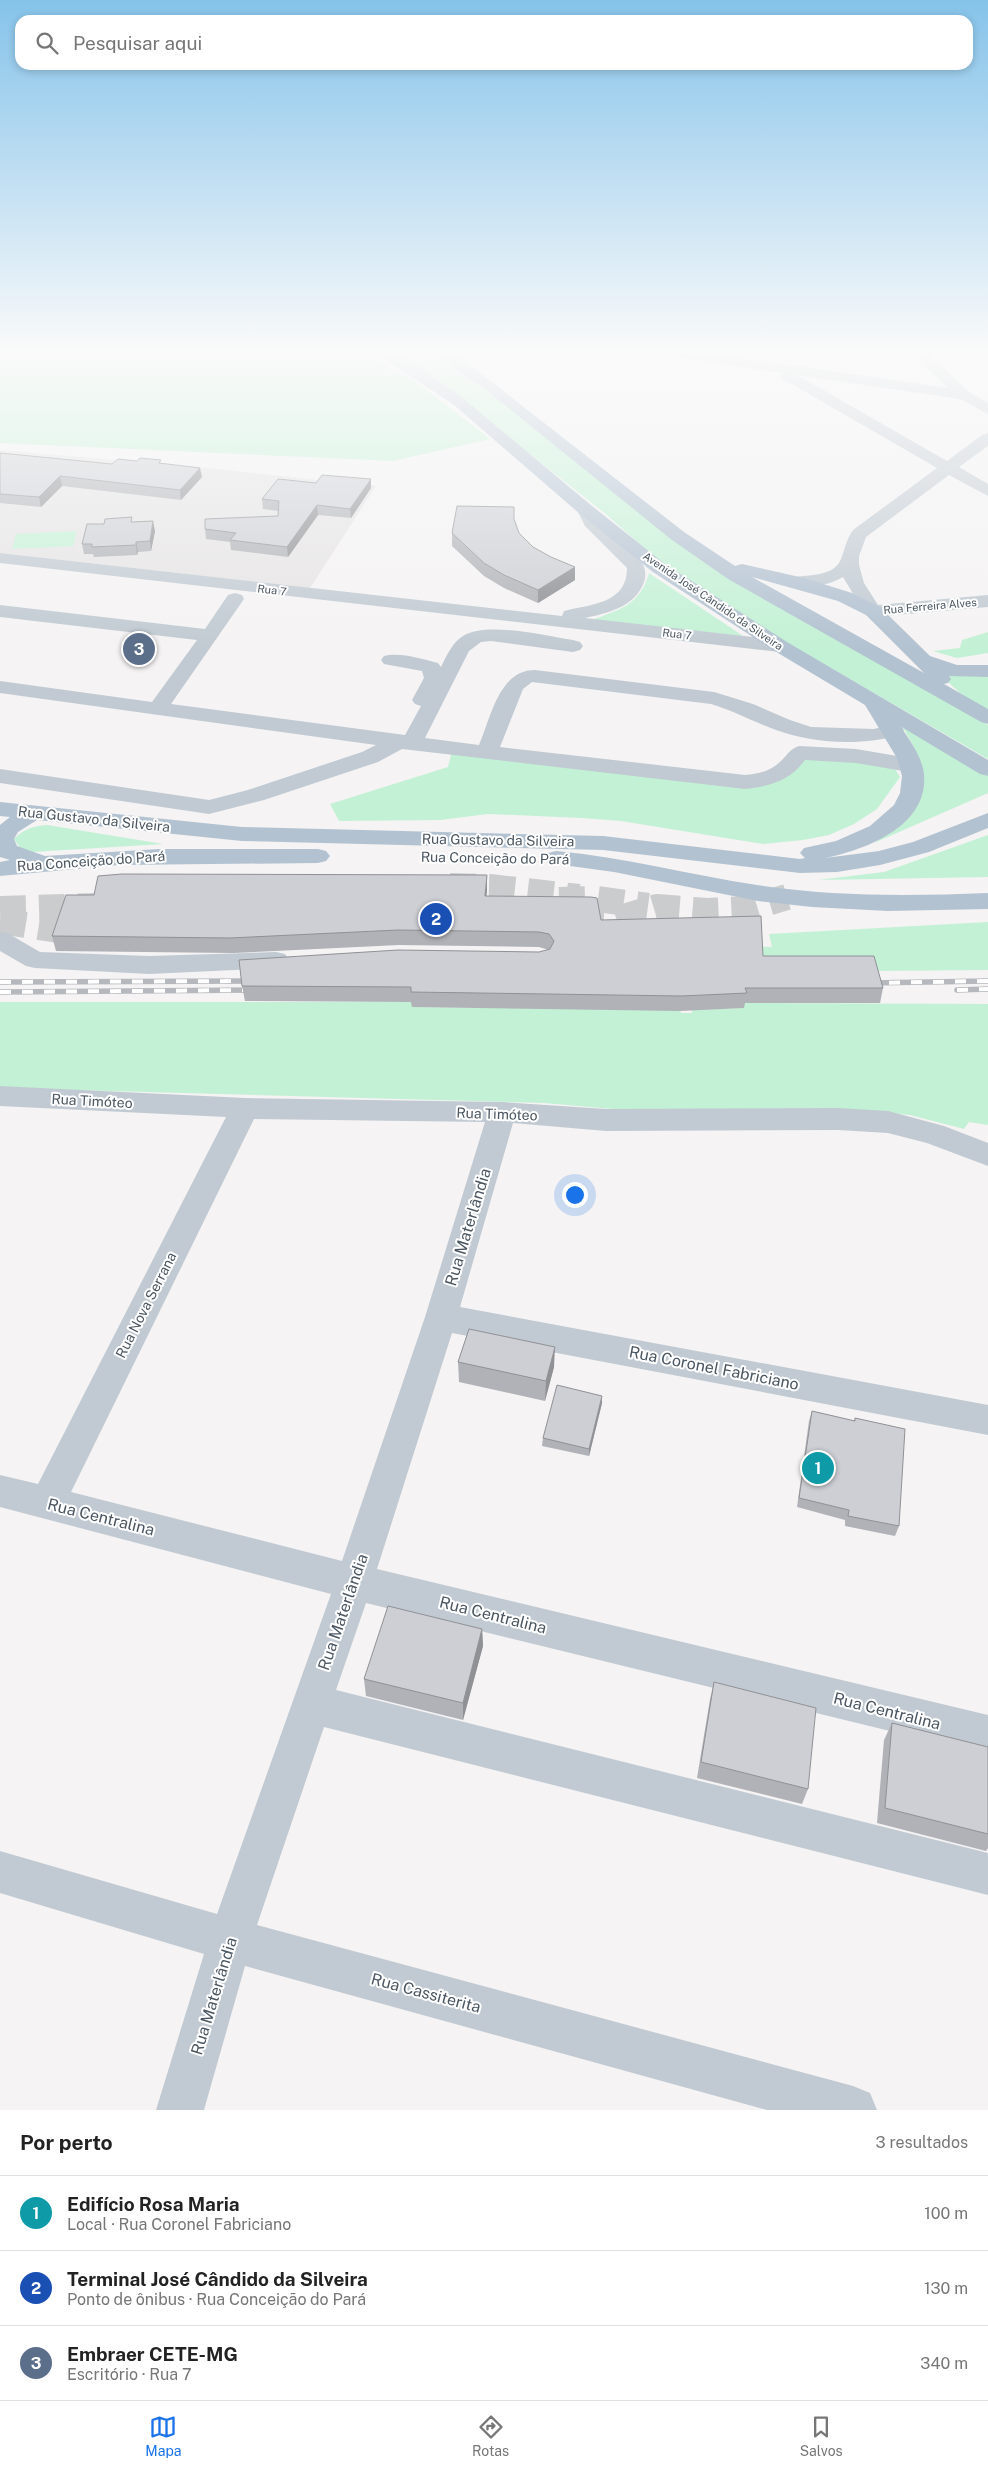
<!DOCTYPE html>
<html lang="pt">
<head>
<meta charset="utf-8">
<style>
  :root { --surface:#fff; --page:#f2f2f2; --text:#222; --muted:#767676; --line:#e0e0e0; --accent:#1a73e8 }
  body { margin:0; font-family:"Public Sans",sans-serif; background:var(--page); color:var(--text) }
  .you { position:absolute; left:574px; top:1194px; width:18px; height:18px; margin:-12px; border:4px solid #fff; border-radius:50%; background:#1a73e8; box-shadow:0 0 0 8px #1a73e833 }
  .badge { display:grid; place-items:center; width:32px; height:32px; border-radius:50%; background:var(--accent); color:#fff; font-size:16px; font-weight:700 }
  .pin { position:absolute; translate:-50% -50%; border:2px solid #fff; box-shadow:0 1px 5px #0006 }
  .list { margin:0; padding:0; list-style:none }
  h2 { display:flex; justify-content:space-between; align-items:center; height:65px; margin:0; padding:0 20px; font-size:21px }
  h2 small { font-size:16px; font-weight:400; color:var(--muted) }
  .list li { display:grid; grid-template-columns:32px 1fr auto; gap:15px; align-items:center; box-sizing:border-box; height:75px; padding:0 20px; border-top:1px solid var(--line) }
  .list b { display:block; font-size:19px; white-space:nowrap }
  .list p { margin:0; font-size:16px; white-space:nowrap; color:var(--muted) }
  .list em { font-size:16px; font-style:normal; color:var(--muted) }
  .icon { flex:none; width:28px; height:28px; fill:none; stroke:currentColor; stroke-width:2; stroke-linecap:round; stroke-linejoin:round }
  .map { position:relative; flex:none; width:988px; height:2110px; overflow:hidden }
  .search { position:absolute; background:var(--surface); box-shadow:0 2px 8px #0003; left:15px; right:15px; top:15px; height:55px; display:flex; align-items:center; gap:12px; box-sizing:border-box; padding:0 18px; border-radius:15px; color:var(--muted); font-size:19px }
  .sheet { height:290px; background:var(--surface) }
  nav { display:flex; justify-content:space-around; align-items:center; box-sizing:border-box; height:70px; border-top:1px solid var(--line); background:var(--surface); font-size:14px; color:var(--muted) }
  nav a { display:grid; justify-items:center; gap:2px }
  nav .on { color:var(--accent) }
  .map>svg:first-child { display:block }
  .education { fill:#e6e4e5 }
  .green { fill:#c3f1d5 }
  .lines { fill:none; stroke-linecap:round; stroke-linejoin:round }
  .minor-tunnel { stroke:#caccce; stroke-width:26; stroke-dasharray:26 13; stroke-linecap:butt }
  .minor { fill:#c1cad2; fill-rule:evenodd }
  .major { fill:#b3c2d1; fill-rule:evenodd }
  .rail-casing { stroke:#b5b8bd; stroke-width:5.5 }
  .rail { stroke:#fff; stroke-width:4; stroke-dasharray:11; stroke-linecap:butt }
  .wall { fill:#b0b2b7 }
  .shaded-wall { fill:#909195 }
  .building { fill:#cdcfd5; stroke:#909195 }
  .labels { text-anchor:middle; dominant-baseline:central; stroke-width:4; stroke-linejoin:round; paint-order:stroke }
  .far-street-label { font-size:11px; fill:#4a5661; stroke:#fff }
  .street-label { font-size:14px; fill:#4a5661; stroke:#fff }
  .near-street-label { font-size:16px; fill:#4a5661; stroke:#fff }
</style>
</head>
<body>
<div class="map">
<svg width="988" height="2110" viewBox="0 0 988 2110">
  <rect width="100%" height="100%" fill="#f5f3f3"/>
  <!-- education -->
  <polygon class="education" points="0,450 208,468 376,486 310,588 0,553"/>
  <!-- green -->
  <g class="green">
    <polygon points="0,354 361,354 411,378 490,439 393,461 0,443"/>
    <polygon points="392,354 433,354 456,367 733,579 988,725 988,759 772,634 663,565 607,515 435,379"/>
    <polygon points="77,531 73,546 12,549 16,534"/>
    <path d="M 649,573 L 743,636 L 592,620 C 621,609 640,605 649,573 Z"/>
    <polygon points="988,632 988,653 957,658 933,651 960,648 962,640"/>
    <polygon points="934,669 988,674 988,713 960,693"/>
    <polygon points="898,719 988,775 988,793 874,843 907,817 914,747"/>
    <polygon points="452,751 764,785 802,757 892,764 900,777 877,809 854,824 829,835 803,840 763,844 621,821 582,818 488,814 440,820 339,821 330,804 448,767"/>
    <path d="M 47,825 L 163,844 L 32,852 L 21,849 L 14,839 C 24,829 33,826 47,825 Z"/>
    <polygon points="988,835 988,877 818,880 884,872"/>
    <polygon points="988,922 988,970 871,971 727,958 722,946 772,947 769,934"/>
    <polygon points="0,1002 412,1002 412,1007 680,1010 681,1013 692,1013 692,1010 744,1008 743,1003 988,1004 988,1125 969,1122 964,1129 910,1115 835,1108 624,1110 544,1103 0,1088"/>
  </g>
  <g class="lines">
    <!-- minor-tunnel -->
    <g class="minor-tunnel">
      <polyline points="450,886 490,887 579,897"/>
      <polyline points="559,900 597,899 648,906"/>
      <polyline points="0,909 98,906"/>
      <polyline points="0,921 58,930 93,930"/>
      <polyline points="578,923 604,923 657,907 707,911 747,909 787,897"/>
    </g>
    <!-- minor -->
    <g class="minor">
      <path d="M 673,354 L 713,354 L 948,388 L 912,354 L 928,354 L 969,392 L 988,403 L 988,414 L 960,399 L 797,375 L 947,461 L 982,435 L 988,433 L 988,446 L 959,467 L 988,484 L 988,496 L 949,475 L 866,537 L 859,556 L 859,565 L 864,583 L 878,605 L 988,595 L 988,607 L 873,617 L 866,615 L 843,577 C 829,585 807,590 790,586 L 788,582 L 790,578 C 805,574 834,578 841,559 C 845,549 846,540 853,530 L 937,468 L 783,379 L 781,376 L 783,373 L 680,358 Z"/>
      <path d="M 586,505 L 592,506 L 599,520 L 642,563 C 646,569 646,576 644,582 C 635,607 608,613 585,618 L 780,640 L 787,642 L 790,646 L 787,650 L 780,652 L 0,563 L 0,553 L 562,616 L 564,611 C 591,604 627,604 627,568 L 585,526 L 577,510 L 580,506 Z"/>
      <path d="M 235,593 L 242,595 L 244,599 L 171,704 L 405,735 L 421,706 L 415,704 L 412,700 L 424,678 L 422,671 L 384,664 L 381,660 L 384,656 C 400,652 422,659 438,663 L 441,667 C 447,655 452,643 463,636 C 487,621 545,636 573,640 L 580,642 L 583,646 L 580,650 L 573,652 L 491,641 L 481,642 L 469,651 L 425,738 L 479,745 C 491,717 499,670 535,670 L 714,692 L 753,704 L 790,720 L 811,727 L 874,729 L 893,724 L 901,725 L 904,730 L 901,735 C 861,746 815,744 776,730 C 754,722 734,711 711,704 L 532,682 L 523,689 L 500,747 L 745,775 C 759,774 771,771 781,761 C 788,754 790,749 799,746 L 856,749 L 909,758 L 917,760 L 920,765 L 917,770 L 909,772 L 856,763 L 805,760 C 790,781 770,786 745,789 L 402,749 L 378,762 L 264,800 L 209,814 L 0,783 L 0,769 L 209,800 L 248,790 L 362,752 L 376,745 L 0,693 L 0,681 L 152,702 L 197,640 L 0,617 L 0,605 L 205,629 L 228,595 Z"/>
      <polygon points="0,932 9,934 40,952 149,956 276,952 285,954 289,960 285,966 276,968 149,974 35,968 26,966 0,951"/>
      <path d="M 0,1086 L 245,1098 L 502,1102 L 606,1109 L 838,1108 L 888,1111 L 944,1126 L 988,1143 L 988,1166 L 927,1143 L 888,1133 L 838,1130 L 606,1131 L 513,1123 L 460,1307 L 988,1405 L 988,1435 L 452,1333 L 377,1569 L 988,1715 L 988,1755 L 366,1603 L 336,1690 L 988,1853 L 988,1895 L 324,1727 L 257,1925 L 853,2086 L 870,2093 L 877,2110 L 767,2110 L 245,1966 L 204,2110 L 156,2110 L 204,1954 L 0,1893 L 0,1851 L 217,1914 L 331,1594 L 0,1507 L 0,1475 L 38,1484 L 226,1117 L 0,1106 ZM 254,1119 L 485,1122 L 425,1317 L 342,1561 L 71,1492 Z"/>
    </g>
    <!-- major -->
    <g class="major">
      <path d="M 377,354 L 395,354 L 426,372 L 464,399 L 592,506 L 665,564 L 787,642 L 988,760 L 988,776 L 980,774 L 900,726 C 910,740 922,757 924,774 C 929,826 865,850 825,858 L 879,851 L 913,842 L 988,813 L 988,828 L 929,852 L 880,865 L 837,872 L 800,873 L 603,850 L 242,841 L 37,820 L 18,832 L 14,839 L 17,846 L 45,856 L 159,849 L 318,849 L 326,851 L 330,856 L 326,861 L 318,863 L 119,865 L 0,876 L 0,862 L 10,860 L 0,857 L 0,825 L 10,817 L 0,816 L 0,802 L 242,827 L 603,836 L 800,859 L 805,858 L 800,853 L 804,848 L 836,841 L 870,826 L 894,805 L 900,793 L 902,776 L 897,758 L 865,705 L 773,650 L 653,572 L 580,514 L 454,405 Z"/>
      <path d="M 433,354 L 452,354 L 466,362 L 684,532 L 735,566 L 742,564 L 804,578 L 852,593 L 880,607 L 930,656 L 957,665 L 988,665 L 988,677 L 949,676 L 951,679 L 948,683 L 944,684 L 988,709 L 988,724 L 981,722 L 728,579 L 672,540 L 486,390 ZM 752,577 L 838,601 L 866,615 L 924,673 Z"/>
      <path d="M 556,851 C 624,857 690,875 757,885 C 834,897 911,896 988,893 L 988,909 L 888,911 L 812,907 L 758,901 L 614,872 L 548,863 L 544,858 L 548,853 Z"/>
    </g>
    <defs>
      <g id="rail">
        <polyline points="0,982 255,981"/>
        <polyline points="867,983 988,981"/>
        <polyline points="957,990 988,989"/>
        <polyline points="0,992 257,990"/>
      </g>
    </defs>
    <!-- rail casing -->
    <use href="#rail" class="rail-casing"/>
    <!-- rail -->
    <use href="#rail" class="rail"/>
  </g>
  <!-- wall -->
  <g class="wall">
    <polygon points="0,453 112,464 162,463 202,477 181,500 62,486 41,507 0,503"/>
    <polygon points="371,479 371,488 351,518 318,515 288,557 231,550 230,542 206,539 205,529 278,516 278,511 263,509 262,499 316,483"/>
    <polygon points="514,521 519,533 533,547 575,580 538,603 504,588 484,576 452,546 452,533"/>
    <polygon points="132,522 155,531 151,551 138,552 137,555 94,557 93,554 84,554 82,544"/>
    <polygon points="487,890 486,896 601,920 763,956 883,988 880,1003 745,1003 744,1008 680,1011 412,1007 411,1002 245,1001 242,986 539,952 549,950 539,947 399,945 233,953 56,951 52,936 94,895"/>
    <polygon points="458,1362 554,1367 545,1401 459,1382"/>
    <polygon points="602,1403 589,1456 542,1446 543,1438"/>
    <polygon points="812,1411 854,1421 855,1418 899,1526 895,1536 845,1526 845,1520 797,1507 809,1421"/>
    <polygon points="482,1629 483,1646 463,1720 366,1696 364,1679"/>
    <polygon points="714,1682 808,1789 802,1804 697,1778 710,1699"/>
    <polygon points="892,1723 988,1747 988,1848 986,1851 877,1823 884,1740"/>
  </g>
  <!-- shaded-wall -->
  <g class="shaded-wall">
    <polygon points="200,468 202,477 181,500 180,490"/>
    <polygon points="60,476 62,486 41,507 39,497"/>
    <polygon points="371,479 371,488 351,518 350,509"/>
    <polygon points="317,505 318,515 288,557 287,547"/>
    <polygon points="153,521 155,531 151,551 150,541"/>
    <polygon points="136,542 138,552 137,555 136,545"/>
    <polygon points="575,567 575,580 538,603 538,590"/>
    <polygon points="487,875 487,890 485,911 485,896"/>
    <polygon points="555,1347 554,1367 545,1401 546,1381"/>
    <polygon points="602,1396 602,1403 589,1456 589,1449"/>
    <polygon points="482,1629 483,1646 463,1720 463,1703"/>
  </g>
  <!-- building -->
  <g class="building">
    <polygon points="0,453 112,464 118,459 137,461 140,458 161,460 159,463 200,468 180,490 60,476 39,497 0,494"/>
    <polygon points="322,475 371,479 350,509 317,505 287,547 230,540 236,533 205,529 205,519 278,516 279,501 262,499 278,479 316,483"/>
    <polygon points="457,506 514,507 514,519 519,533 533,547 551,557 575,567 538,590 504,575 484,563 452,533"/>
    <polygon points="132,517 131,522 153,521 150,541 136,542 136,545 92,547 92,544 82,544 87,524 104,524 105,519"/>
    <polygon points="122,874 487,875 485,896 591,897 597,898 601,920 761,916 763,956 874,956 883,988 745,988 747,993 682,996 411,992 411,987 242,986 239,960 398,950 539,952 550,949 554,941 549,934 539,932 398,930 230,938 52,936 66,895 94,895 98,876"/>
    <polygon points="469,1329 555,1347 546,1381 458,1362"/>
    <polygon points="557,1385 602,1396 589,1449 543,1438"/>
    <polygon points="812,1411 855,1421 855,1418 905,1429 899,1526 848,1516 849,1510 799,1498"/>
    <polygon points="388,1606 482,1629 463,1703 364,1679"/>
    <polygon points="714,1682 816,1708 808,1789 701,1762"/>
    <polygon points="892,1723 988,1747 988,1834 885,1808"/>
  </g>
  <!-- sky -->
  <linearGradient id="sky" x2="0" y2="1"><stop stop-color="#85c3ea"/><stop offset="0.54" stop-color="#fafafa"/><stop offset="1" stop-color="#fafafa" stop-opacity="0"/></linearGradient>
  <rect width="988" height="650" fill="url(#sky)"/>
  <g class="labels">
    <!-- far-street labels -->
    <g class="far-street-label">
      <text transform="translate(272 590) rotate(7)">Rua 7</text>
      <text transform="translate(713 601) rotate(34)">Avenida José Cândido da Silveira</text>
      <text transform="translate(930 606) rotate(-5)">Rua Ferreira Alves</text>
      <text transform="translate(677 634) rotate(7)">Rua 7</text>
    </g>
    <!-- street labels -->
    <g class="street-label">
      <text transform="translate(94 819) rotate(6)">Rua Gustavo da Silveira</text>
      <text transform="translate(498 840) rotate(1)">Rua Gustavo da Silveira</text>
      <text transform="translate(495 858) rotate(1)">Rua Conceição do Pará</text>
      <text transform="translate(91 861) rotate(-4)">Rua Conceição do Pará</text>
      <text transform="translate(92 1101) rotate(3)">Rua Timóteo</text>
      <text transform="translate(497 1114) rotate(2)">Rua Timóteo</text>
      <text transform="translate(146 1305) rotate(-63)">Rua Nova Serrana</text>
    </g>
    <!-- near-street labels -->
    <g class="near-street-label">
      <text transform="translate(468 1227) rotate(-73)">Rua Materlândia</text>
      <text transform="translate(714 1368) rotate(11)">Rua Coronel Fabriciano</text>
      <text transform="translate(101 1517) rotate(14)">Rua Centralina</text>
      <text transform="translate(343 1612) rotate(-71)">Rua Materlândia</text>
      <text transform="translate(493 1615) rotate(14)">Rua Centralina</text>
      <text transform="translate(887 1711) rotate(14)">Rua Centralina</text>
      <text transform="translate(426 1993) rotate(15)">Rua Cassiterita</text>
      <text transform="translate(214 1996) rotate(-73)">Rua Materlândia</text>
    </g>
  </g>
</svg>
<div class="you"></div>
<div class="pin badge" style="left:818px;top:1468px;background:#0f9aa8">1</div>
<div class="pin badge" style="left:436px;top:919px;background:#1a4fb4">2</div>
<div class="pin badge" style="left:139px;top:649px;background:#5c6f8a">3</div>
<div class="search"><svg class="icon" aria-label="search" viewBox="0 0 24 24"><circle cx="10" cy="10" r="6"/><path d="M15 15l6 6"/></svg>Pesquisar aqui</div>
</div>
<section class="sheet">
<h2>Por perto<small>3 resultados</small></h2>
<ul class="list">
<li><span class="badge" style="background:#0f9aa8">1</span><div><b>Edifício Rosa Maria</b><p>Local · Rua Coronel Fabriciano</p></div><em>100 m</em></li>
<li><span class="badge" style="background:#1a4fb4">2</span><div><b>Terminal José Cândido da Silveira</b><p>Ponto de ônibus · Rua Conceição do Pará</p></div><em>130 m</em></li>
<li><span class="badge" style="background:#5c6f8a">3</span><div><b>Embraer CETE-MG</b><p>Escritório · Rua 7</p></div><em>340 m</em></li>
</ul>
</section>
<nav>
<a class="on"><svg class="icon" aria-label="map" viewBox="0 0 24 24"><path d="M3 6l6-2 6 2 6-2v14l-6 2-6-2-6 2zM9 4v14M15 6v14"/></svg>Mapa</a>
<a><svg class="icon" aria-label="directions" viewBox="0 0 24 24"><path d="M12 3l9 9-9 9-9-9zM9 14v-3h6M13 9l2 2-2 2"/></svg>Rotas</a>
<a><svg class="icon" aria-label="saved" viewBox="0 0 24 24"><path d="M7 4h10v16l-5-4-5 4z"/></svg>Salvos</a>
</nav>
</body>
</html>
